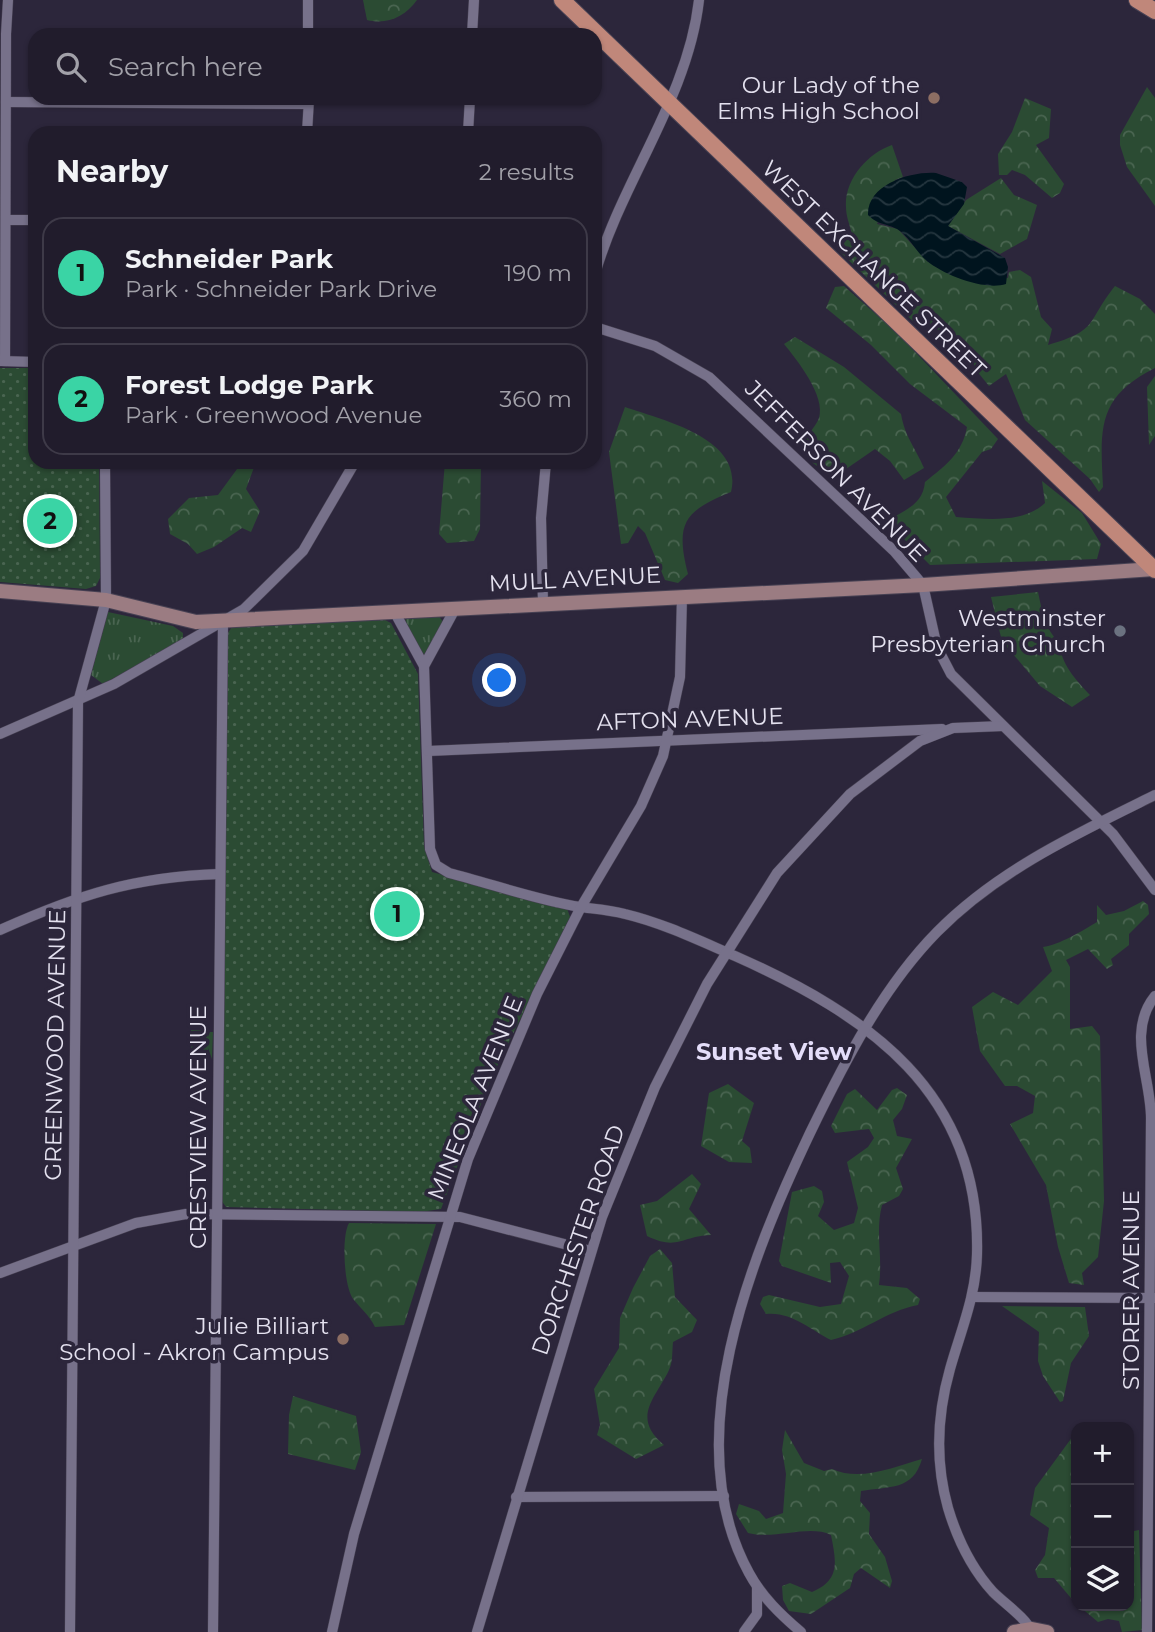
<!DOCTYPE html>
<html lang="en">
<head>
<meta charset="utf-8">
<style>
  :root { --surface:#211c2c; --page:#292534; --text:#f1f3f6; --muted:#a2a1a9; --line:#3e3a48; --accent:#3ad4a5 }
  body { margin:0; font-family:Montserrat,sans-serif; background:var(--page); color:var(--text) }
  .controls { position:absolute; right:21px; bottom:21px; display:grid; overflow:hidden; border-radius:14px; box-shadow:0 2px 5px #0004 }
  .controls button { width:63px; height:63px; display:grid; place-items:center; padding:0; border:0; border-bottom:2px solid var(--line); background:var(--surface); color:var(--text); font:35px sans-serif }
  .you { position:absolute; left:500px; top:681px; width:24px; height:24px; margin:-18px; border:5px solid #fff; border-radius:50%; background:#1a73e8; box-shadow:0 0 0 10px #1a73e833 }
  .badge { display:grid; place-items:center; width:46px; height:46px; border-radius:50%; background:var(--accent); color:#111; font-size:23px; font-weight:700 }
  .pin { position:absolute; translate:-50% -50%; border:4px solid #fff; box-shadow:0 2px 7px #0006 }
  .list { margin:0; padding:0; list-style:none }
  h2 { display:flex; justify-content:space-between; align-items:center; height:91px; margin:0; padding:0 28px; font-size:30px }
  h2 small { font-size:23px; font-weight:400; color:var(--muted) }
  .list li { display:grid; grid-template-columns:46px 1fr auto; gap:21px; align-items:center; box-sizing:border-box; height:112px; margin:0 14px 14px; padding:0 14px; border:2px solid var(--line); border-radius:21px }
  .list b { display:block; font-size:26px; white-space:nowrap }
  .list p { margin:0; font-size:23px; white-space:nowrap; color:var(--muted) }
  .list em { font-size:23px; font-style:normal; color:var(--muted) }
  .icon { flex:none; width:38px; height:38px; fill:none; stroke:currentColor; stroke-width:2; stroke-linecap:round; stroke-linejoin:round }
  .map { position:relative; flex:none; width:1155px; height:1632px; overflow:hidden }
  .search { position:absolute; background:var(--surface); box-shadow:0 2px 5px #0004; left:28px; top:28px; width:574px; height:77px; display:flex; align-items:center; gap:18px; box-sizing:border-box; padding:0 24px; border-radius:21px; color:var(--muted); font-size:26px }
  .panel { position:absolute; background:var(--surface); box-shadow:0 2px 5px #0004; left:28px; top:126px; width:574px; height:343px; border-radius:21px }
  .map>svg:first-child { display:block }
  .grass { fill:url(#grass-tufts) }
  .forest { fill:url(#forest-crowns) }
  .park { fill:url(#park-dots) }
  .water { fill:url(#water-waves) }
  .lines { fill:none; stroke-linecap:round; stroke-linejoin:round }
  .street-casing { stroke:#474153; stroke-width:11 }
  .secondary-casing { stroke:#474153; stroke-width:16 }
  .primary-casing { stroke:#474153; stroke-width:18 }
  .street { stroke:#77718a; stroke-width:10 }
  .secondary { stroke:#9b7c82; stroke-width:14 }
  .primary { stroke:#c0877a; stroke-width:16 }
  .education-dot { fill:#8d6e63; stroke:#2c263b; stroke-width:2.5 }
  .worship-dot { fill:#6b7280; stroke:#2c263b; stroke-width:2.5 }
  .labels { text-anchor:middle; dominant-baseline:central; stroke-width:7; stroke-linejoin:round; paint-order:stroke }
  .poi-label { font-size:23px; fill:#e4e1ef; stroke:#2c263b; text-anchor:end }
  .street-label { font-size:23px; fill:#e4e1ef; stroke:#2c263b }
  .neighbourhood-label { font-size:24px; font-weight:bold; fill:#e4ddf9; stroke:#2c263b }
</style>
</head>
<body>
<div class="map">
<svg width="1155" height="1632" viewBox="0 0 1155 1632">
  <defs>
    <pattern id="grass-tufts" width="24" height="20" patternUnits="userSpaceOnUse" patternTransform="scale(1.75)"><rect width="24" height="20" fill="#2b4b33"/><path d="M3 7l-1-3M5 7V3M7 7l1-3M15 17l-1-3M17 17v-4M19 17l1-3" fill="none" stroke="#4a6551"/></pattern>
    <pattern id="forest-crowns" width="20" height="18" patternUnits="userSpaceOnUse" patternTransform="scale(1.75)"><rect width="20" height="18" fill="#2b4b33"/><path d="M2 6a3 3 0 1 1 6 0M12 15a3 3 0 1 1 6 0" fill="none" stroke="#4a6551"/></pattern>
    <pattern id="park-dots" width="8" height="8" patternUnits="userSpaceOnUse" patternTransform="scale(1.75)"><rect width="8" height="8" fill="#2b4b33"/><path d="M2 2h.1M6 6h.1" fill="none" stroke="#4a6551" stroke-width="1.8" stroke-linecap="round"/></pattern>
    <pattern id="water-waves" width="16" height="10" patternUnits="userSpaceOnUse" patternTransform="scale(1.75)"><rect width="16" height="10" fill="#00141e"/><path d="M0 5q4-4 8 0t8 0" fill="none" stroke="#25363f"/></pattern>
  </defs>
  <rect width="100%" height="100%" fill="#2c263b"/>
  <!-- grass -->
  <g class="grass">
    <polygon points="108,612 173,626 183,633 183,639 103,684 91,675"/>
    <polygon points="439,616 443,622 425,656 404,624 406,619"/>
    <polygon points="191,1030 208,1031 208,1037 210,1032 213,1032 212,1059 208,1048 208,1057 191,1061"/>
  </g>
  <!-- forest -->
  <g class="forest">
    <path d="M 363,0 L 417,0 C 405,17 387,25 367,20 Z"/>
    <polygon points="1147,87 1155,98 1155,206 1127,167 1120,145 1120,135"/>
    <polygon points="1025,98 1051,109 1049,138 1036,145 1064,184 1060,193 1052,198 1025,175 1012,170 1007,175 999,175 998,154 1012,132"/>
    <path d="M 892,145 L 903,177 L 895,180 L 877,224 L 898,229 L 928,262 L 1008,278 L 1009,272 L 1020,270 L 1031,277 L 1041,317 L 1052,329 L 1048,345 C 1100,330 1086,322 1115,286 L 1140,299 L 1155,314 L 1155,368 C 1097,397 1100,428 1103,487 L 1099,492 L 1090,479 L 1025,420 L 1006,374 L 989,386 L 976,370 L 968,350 L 953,333 L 917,325 L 838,250 L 852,234 C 850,226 846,216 846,207 C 844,180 868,153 892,145 Z"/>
    <polygon points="1001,178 1014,195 1037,205 1027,239 1000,254 948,226 966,200"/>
    <path d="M 844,286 L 896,332 L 998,439 L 991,449 L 982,452 L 946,497 L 956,517 C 986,519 1023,524 1045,503 L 1042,481 L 1082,513 L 1101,544 L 1097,559 L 930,565 L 900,535 L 890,519 C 908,509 923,503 925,482 C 946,465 962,454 967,427 L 910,384 L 871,345 L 826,308 L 835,287 Z"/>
    <path d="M 795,337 L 844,367 L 901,414 C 905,437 915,447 924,468 L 904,480 L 890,461 L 875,449 L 833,478 L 813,463 L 803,442 C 808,434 816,426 819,418 C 826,396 797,360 784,344 Z"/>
    <polygon points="1155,376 1155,436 1149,445 1147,387"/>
    <path d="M 625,407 C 662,420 744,438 731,492 C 684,511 675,523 688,574 L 678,583 L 665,580 L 645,533 L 638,526 L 628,543 L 621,544 L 609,452 Z"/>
    <polygon points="237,462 256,462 246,489 260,511 251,532 242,528 214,547 197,554 188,544 170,534 168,519 189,498 218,495 240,465"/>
    <polygon points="445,462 481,462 480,529 474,541 447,543 439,534"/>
    <path d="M 1038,592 C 1042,611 1045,629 1059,642 C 1061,664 1075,679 1090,695 L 1072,707 L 1040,686 L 1002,641 L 991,597 Z"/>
    <path d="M 1143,901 L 1148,905 L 1149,914 L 1129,934 L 1129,945 L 1111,959 L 1113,965 L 1107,969 L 1088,949 L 1066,960 L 1070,967 L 1070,1029 L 1092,1026 L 1100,1036 L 1104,1201 L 1098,1257 L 1082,1273 L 1084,1285 L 1069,1283 L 1058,1247 L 1046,1185 L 1010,1124 L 1033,1113 L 1035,1096 L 1017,1086 L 1005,1086 L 980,1051 L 972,1007 L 993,992 L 1018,1005 L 1052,971 L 1043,947 C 1059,945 1082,931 1097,922 L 1097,905 L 1106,915 L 1124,911 Z"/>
    <polygon points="728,1084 754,1103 742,1141 750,1148 752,1163 729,1162 701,1146 709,1093"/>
    <path d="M 897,1088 L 907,1095 L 902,1109 L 893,1120 L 897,1136 L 912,1139 L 896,1168 L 903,1189 L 899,1196 L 882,1205 C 875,1232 883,1257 879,1285 L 907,1288 L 920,1299 L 918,1305 C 886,1311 862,1333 831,1340 C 811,1330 791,1311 766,1314 L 760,1304 L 763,1297 L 769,1295 L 820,1307 L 841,1304 L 849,1276 L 840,1262 L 830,1263 L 831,1283 L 782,1266 L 779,1261 L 792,1192 L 814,1186 L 822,1191 L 824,1202 L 818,1216 L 834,1230 L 854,1223 L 858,1208 L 847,1162 L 868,1147 L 874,1138 L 869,1129 L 835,1133 L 831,1126 L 847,1094 L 855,1089 L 877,1110 L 892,1090 Z"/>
    <path d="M 692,1174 L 701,1184 L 689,1209 L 711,1235 C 681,1236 678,1251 647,1236 L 640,1205 L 657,1201 Z"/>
    <path d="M 349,1223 L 436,1224 L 404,1325 L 375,1327 C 369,1315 362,1310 354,1300 C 344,1289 341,1237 349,1223 Z"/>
    <path d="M 660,1249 L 672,1263 L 675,1297 L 697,1320 L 692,1332 L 673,1342 C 672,1351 673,1362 669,1370 C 655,1399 631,1417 664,1445 L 636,1459 L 597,1435 L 600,1425 L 594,1389 L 619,1348 L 620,1318 L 633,1288 L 650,1256 Z"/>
    <polygon points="1002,1306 1085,1307 1089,1336 1071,1363 1063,1401 1060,1402 1043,1376 1038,1361 1039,1332"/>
    <polygon points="293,1396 356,1416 361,1452 355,1470 288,1454 289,1415"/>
    <path d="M 785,1430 L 804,1463 L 824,1471 L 832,1469 C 860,1482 894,1467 922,1459 C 913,1491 889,1486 861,1491 L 860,1501 L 870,1513 L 869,1534 L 885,1557 L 892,1581 L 890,1588 L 861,1568 L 854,1574 L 850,1588 L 811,1614 L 789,1611 L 783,1600 L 782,1586 L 790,1583 L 812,1592 C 841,1580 836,1561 831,1535 C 809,1524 776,1540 748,1533 L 736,1514 L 739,1504 L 759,1511 L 766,1519 L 783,1513 L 786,1474 L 782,1450 Z"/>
    <polygon points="1073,1436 1076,1437 1076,1604 1054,1578 1038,1578 1035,1570 1045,1555 1049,1528 1030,1515 1035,1488"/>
    <polygon points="1139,1530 1142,1630 1122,1632 1119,1621 1108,1619 1098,1622 1079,1606 1129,1606 1129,1532"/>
  </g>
  <!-- park -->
  <g class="park">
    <polygon points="0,368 35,368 35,462 99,462 100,578 96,586 86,589 0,582"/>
    <polygon points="385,620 391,623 418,674 424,846 432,872 567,908 570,917 489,1083 441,1209 420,1212 226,1207 221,1200 227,634 232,627 239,626"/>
  </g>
  <!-- water -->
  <path class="water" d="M 936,173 L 962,182 L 967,187 L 964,204 L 948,226 L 1005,258 L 1008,267 L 1006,284 C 985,291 944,275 927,261 C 916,252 909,236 897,229 C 885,223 878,225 868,215 C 867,184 912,171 936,173 Z"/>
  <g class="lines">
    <defs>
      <g id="street">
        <polyline points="308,0 308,35"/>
        <polyline points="472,35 474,0"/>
        <polyline points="6,102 308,104"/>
        <polyline points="307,133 309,99"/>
        <polyline points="468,133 470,98"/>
        <polyline points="6,220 35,220"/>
        <path d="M 595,274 C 622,180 688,98 699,0"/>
        <polyline points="595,327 655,346 709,377 894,551 923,585 937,647 951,674 1113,834 1155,890"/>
        <polyline points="1,361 35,362"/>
        <polyline points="5,361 6,34 8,0"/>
        <polyline points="543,604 541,518 546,462"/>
        <path d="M 394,611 L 424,666 L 430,849 L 436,865 L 449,873 C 492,884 537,900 580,907 C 595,909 610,910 625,914 C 663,923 700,941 735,956 C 868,1015 981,1092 977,1254 C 976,1296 961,1330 950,1369 C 937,1415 935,1462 948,1508 C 957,1538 972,1569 993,1592 C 1005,1604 1025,1617 1032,1632"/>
        <polyline points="424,666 455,609"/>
        <polyline points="0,734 114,684 244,609 303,551 355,462"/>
        <polyline points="428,751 942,729"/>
        <path d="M 0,930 C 78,895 133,877 219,874"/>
        <polyline points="0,1273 136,1223 186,1214 460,1217 591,1251"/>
        <polyline points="972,1297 1154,1298"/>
        <polyline points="516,1497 724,1496"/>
        <polyline points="70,1632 78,702 106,600 105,462"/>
        <polyline points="213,1632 223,621"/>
        <polyline points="332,1632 354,1534 468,1159 537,994 581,907 641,806 663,756 680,677 682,596"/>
        <polyline points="477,1632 602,1217 655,1087 707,984 777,873 850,794 920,741 953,728 1003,726"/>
        <polyline points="744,1632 757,1614 757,1587"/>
        <path d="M 801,1632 C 781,1615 762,1597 749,1573 C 676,1440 751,1257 810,1133 C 844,1063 882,988 937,932 C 998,870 1078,833 1155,795"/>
        <path d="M 1147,1632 L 1151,1118 C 1151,1077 1126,1032 1155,996"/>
      </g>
      <g id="secondary">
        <polyline points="0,591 106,600 196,622 923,585 1154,569"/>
        <polyline points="1014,1632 1032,1629 1047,1632"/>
      </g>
      <g id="primary">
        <polyline points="562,0 1155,570"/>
        <polyline points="1137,0 1155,11"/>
      </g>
    </defs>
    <!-- street casing -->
    <use href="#street" class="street-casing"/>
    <!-- secondary casing -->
    <use href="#secondary" class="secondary-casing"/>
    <!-- primary casing -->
    <use href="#primary" class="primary-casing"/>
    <!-- street -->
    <use href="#street" class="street"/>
    <!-- secondary -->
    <use href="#secondary" class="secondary"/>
    <!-- primary -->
    <use href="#primary" class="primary"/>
  </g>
  <!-- markers -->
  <g class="education-dot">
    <circle cx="934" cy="98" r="7"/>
    <circle cx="343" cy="1339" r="7"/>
  </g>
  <circle class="worship-dot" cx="1120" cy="631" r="7"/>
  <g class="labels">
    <!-- poi labels -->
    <g class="poi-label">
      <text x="920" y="85">Our Lady of the<tspan x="920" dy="26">Elms High School</tspan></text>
      <text x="1106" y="618">Westminster<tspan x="1106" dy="26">Presbyterian Church</tspan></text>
      <text x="329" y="1326">Julie Billiart<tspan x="329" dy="26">School - Akron Campus</tspan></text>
    </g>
    <!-- street labels -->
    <g class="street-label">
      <text transform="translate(874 269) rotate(44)">WEST EXCHANGE STREET</text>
      <text transform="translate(836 471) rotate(45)">JEFFERSON AVENUE</text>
      <text transform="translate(575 579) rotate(-3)">MULL AVENUE</text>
      <text transform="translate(690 719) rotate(-2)">AFTON AVENUE</text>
      <text transform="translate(55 1045) rotate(-89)">GREENWOOD AVENUE</text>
      <text transform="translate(475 1098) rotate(-68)">MINEOLA AVENUE</text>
      <text transform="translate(198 1127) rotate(-90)">CRESTVIEW AVENUE</text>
      <text transform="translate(578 1240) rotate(-71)">DORCHESTER ROAD</text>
      <text transform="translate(1131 1290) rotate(-90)">STORER AVENUE</text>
    </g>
    <!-- neighbourhood labels -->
    <g class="neighbourhood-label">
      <text x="774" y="1051">Sunset View</text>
    </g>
  </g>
</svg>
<div class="controls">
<button>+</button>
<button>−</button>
<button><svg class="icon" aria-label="layers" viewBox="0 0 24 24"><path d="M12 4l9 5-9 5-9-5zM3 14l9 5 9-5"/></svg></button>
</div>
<div class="you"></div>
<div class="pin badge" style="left:397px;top:914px">1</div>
<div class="pin badge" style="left:50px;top:521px">2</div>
<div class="search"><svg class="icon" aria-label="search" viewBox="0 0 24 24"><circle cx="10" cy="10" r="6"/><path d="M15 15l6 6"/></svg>Search here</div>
<section class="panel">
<h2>Nearby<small>2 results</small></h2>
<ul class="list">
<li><span class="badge">1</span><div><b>Schneider Park</b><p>Park · Schneider Park Drive</p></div><em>190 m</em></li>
<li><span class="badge">2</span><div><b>Forest Lodge Park</b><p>Park · Greenwood Avenue</p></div><em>360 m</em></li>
</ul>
</section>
</div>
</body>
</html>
